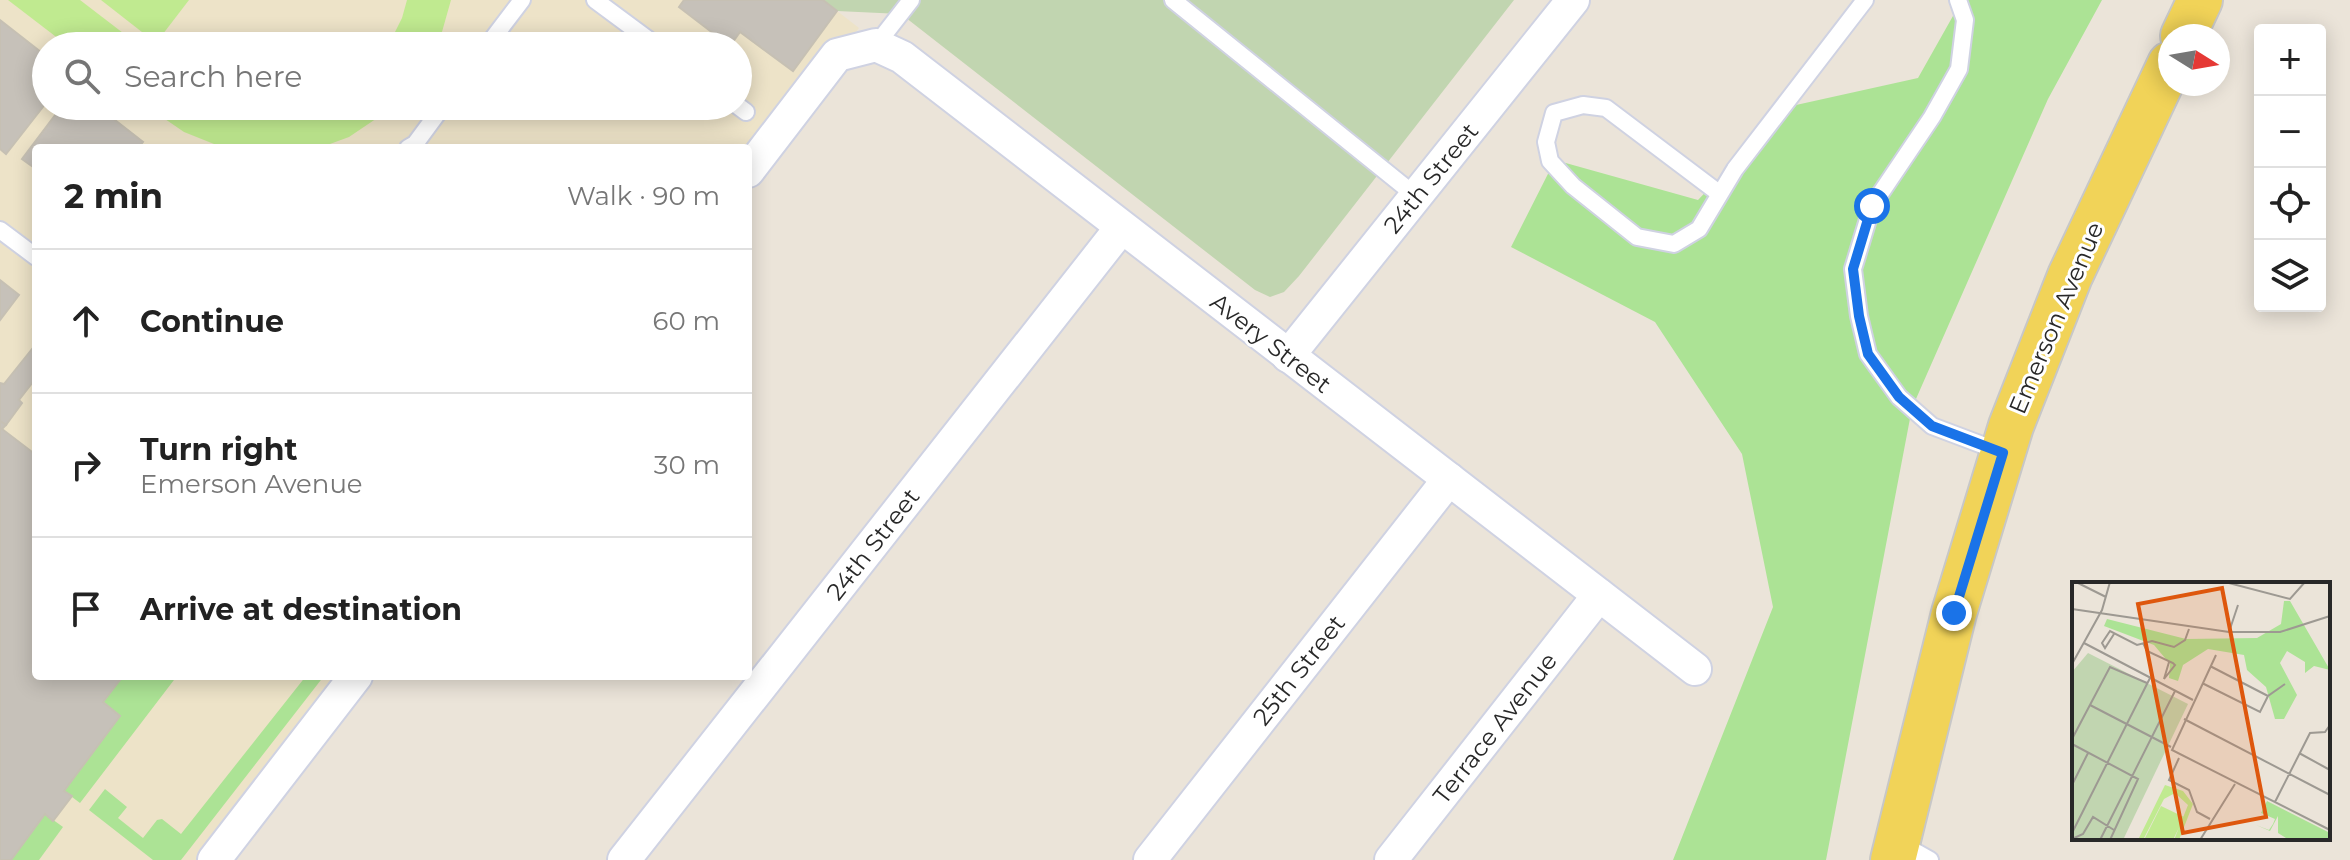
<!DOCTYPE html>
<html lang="en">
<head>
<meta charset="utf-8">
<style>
  :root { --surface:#fff; --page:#f6f6f6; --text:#222; --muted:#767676; --line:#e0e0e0 }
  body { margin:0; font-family:Montserrat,sans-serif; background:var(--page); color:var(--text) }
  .controls { position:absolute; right:24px; top:24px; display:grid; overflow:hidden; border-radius:8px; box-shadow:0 4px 20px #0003 }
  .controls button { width:72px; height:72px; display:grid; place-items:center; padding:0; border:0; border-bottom:2px solid var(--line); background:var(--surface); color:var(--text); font:40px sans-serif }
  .compass { position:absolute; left:2158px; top:24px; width:72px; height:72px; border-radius:50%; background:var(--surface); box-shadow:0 4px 20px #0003; rotate:101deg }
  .stop { position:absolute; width:24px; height:24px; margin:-18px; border:6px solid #1a73e8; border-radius:50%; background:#fff }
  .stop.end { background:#1a73e8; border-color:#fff; box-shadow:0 2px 8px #0008 }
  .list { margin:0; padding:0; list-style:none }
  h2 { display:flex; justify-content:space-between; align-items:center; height:104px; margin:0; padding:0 32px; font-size:34px }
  h2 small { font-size:26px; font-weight:400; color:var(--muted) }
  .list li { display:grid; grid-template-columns:52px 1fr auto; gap:24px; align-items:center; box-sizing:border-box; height:144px; padding:0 32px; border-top:2px solid var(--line) }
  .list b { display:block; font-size:30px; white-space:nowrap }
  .list p { margin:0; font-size:26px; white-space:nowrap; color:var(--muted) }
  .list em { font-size:26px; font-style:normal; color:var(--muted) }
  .icon { flex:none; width:44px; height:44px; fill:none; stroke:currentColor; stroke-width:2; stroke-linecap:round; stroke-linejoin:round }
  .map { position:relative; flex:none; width:2350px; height:860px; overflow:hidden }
  .search { position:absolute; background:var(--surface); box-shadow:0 4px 20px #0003; left:32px; top:32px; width:720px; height:88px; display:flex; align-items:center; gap:20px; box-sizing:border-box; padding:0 28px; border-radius:44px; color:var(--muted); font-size:30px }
  .panel { position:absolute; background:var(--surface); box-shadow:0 4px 20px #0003; left:32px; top:144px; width:720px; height:536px; border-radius:8px }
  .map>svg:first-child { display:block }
  .education { fill:#ede3c8; fill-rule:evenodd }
  .green { fill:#ace395 }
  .cemetery { fill:#c1d5b0 }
  .pitch { fill:#c0ea90 }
  .building { fill:#c6c1b9; stroke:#c6c0b3; stroke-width:2 }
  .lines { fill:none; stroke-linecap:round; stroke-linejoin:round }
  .lane-casing { stroke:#cfd2e2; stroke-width:20 }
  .street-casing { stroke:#cfd2e2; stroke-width:36 }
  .primary-casing { stroke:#c7c7c7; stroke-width:48 }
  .lane { stroke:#fff; stroke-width:16 }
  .street { stroke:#fff; stroke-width:32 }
  .primary { stroke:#f1d358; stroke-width:44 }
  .route { stroke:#1a73e8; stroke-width:10 }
  .labels { text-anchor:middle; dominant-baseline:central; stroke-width:6; stroke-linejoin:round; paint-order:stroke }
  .street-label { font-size:24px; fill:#282828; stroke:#fff }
  .inset-road { fill:none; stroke:#9d9992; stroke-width:2 }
  .view { fill:#de570d; fill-opacity:0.15; stroke:#de570d; stroke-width:4 }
  .inset-edge { fill:none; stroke:#282828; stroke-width:4 }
</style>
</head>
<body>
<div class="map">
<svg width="2350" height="860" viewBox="0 0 2350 860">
  <rect width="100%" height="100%" fill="#ebe4d9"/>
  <!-- education -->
  <path class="education" d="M 0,0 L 823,0 L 859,28 L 748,171 L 748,148 L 36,148 L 36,676 L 356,676 L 214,860 L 0,860 ZM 46,46 L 738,46 L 738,106 L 46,106 Z"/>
  <!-- green -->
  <g class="green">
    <polygon points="1962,0 2102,0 2048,99 1912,408 1826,860 1673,860 1773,607 1742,454 1655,322 1511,247 1555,160 1698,200 1787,107 1918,78"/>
    <polygon points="123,676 177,676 80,803 64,791 120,716 103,702"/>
    <polygon points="306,676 324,676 181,860 153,860 89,810 105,789 127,807 118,818 143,838 157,820 162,819 181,834"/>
    <polygon points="45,814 63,827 39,860 11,860"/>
  </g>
  <!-- cemetery -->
  <polygon class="cemetery" points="823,0 1514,0 1299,276 1284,292 1270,297 1255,290 901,14 837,11"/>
  <!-- pitch -->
  <g class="pitch">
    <polygon points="8,0 80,0 140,46 68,46"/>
    <polygon points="101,0 189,0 156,43"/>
    <polygon points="407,0 451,0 438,46 388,46 402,18"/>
    <polygon points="146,106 237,106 268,111 305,106 395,106 349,137 319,148 224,148 184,132"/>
  </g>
  <!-- building -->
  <g class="building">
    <polygon points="684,0 823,0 837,11 793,71 740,32 730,46 679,7"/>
    <polygon points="0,20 46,56 46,103 6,154 0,149"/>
    <polygon points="62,106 97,106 143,142 138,148 36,148 36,169 22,159"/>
    <polygon points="0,280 19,295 0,320"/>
    <polygon points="36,344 36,378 19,400 22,403 6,425 0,421 0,383 4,384"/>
    <polygon points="0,421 6,425 2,429 36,455 36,676 123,676 103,702 120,716 64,791 72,796 53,821 45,814 11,860 0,860"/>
  </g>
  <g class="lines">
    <defs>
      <g id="lane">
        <polyline points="595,0 657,46"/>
        <polyline points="1173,0 1416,196"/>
        <polyline points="1958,0 1965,20 1959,69 1932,117 1872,206 1853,269 1859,316 1868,354 1899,397 1932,426 2001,452"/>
        <polyline points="876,45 911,0"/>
        <polyline points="487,46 522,0"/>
        <polyline points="738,106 746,112"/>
        <polyline points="408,148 415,144 443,106"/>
        <polyline points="1720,194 1606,108 1583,105 1554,113 1546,142 1550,161 1573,186 1637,237 1674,244 1699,229 1735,169 1865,0"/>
        <polyline points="0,230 36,257"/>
        <polyline points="1898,842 1930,860"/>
      </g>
      <g id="street">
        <polyline points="748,171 837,55 876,45 902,57 1695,669"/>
        <polyline points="1288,356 1573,0"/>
        <polyline points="214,860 356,676"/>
        <polyline points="624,860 1121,228"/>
        <polyline points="1150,860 1449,479"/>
        <polyline points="1391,860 1599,595"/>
      </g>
      <g id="primary">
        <polyline points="2183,36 2200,0"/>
        <polyline points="1893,860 1954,613 2011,426 2070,276 2170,64"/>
      </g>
    </defs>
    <!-- lane casing -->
    <use href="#lane" class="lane-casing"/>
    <!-- street casing -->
    <use href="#street" class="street-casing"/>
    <!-- primary casing -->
    <use href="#primary" class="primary-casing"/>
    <!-- lane -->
    <use href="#lane" class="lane"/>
    <!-- street -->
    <use href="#street" class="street"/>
    <!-- primary -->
    <use href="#primary" class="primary"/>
  </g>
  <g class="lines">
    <!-- route -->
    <polyline class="route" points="1872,206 1853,269 1859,316 1868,354 1899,397 1932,426 2003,453 1954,613"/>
  </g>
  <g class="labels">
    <!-- street labels -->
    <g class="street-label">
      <text transform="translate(1431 178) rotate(-51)">24th Street</text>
      <text transform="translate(2056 318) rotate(-67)">Emerson Avenue</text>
      <text transform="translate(1271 343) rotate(38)">Avery Street</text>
      <text transform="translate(873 544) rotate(-52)">24th Street</text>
      <text transform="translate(1299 670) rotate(-52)">25th Street</text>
      <text transform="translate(1495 728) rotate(-52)">Terrace Avenue</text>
    </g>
  </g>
  <!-- overview -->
  <g transform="translate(2072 582)">
    <rect width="258" height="258" fill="#ebe4d9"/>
    <path d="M 212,19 L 218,19 L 258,88 L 242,84 L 233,91 L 233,80 L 215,69 L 208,81 L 225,113 L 212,137 L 203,137 L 194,105 L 175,88 L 172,73 L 136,67 L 111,83 L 106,99 L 97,96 L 98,82 L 82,63 L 32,44 L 35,37 L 114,57 L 185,56 L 209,42 ZM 195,219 L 258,251 L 258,258 L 217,258 L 206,251 L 206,234 L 198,249 L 184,243 L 197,248 L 201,242 L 203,237 L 189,231 Z" fill="#ace395"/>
    <path d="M 16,71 L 116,122 L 51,258 L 0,258 L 0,90 Z" fill="#c1d5b0"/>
    <path d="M 93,203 L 111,209 L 121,222 L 107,258 L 102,258 L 116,223 L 103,211 L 92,217 L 71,258 L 66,258 ZM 89,224 L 112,235 L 101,258 L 72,258 Z" fill="#c0ea90"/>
    <path class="inset-road" d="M 4,0 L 34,15M 153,0 L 218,17 L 233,0M 0,27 L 157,50 L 208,50 L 258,34M 157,50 L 166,23M 42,52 L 33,66 L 30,61 L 38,49 L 65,63 L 80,59 L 102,65 L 113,58 L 117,47M 12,61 L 121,118M 71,61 L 75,69 L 101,81 L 103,83 L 92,97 L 97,80M 144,73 L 100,168 L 258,248M 0,82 L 30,28 L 38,0M 138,84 L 196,114M 130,101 L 188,130 L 196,114 L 213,102M 18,123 L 99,165M 112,137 L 258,213M 0,157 L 38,85 L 75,101M 0,162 L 66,197 L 38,258M 227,171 L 258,188M 107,176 L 97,198 L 117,208 L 125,230 L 138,237M 0,203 L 16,171M 203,220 L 238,151 L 253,150 L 258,143M 0,251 L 78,96M 0,257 L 11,252 L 21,235 L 42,248M 28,258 L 103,109M 128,258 L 163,202"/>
    <path class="view" d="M 150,6 L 194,235 L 111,251 L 66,22 Z"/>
    <rect width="258" height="258" class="inset-edge"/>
  </g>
</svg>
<div class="controls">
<button>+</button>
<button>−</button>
<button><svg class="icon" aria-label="locate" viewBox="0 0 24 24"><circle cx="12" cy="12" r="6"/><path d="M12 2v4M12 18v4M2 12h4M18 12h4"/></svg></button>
<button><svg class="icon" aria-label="layers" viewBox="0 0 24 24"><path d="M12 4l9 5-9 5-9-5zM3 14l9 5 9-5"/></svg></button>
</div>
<svg class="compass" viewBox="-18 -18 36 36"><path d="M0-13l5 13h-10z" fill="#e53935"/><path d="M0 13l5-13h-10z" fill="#767676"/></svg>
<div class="stop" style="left:1872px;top:206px"></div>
<div class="stop end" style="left:1954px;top:613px"></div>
<div class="search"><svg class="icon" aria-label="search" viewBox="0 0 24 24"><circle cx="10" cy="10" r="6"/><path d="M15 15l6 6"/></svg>Search here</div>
<section class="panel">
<h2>2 min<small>Walk · 90 m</small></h2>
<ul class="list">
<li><svg class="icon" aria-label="ahead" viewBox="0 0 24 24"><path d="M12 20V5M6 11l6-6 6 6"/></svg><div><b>Continue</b></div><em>60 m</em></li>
<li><svg class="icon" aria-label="right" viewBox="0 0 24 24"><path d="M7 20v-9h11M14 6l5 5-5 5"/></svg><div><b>Turn right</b><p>Emerson Avenue</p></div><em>30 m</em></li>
<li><svg class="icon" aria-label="arrive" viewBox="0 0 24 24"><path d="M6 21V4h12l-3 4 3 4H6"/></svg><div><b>Arrive at destination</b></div></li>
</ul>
</section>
</div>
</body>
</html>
